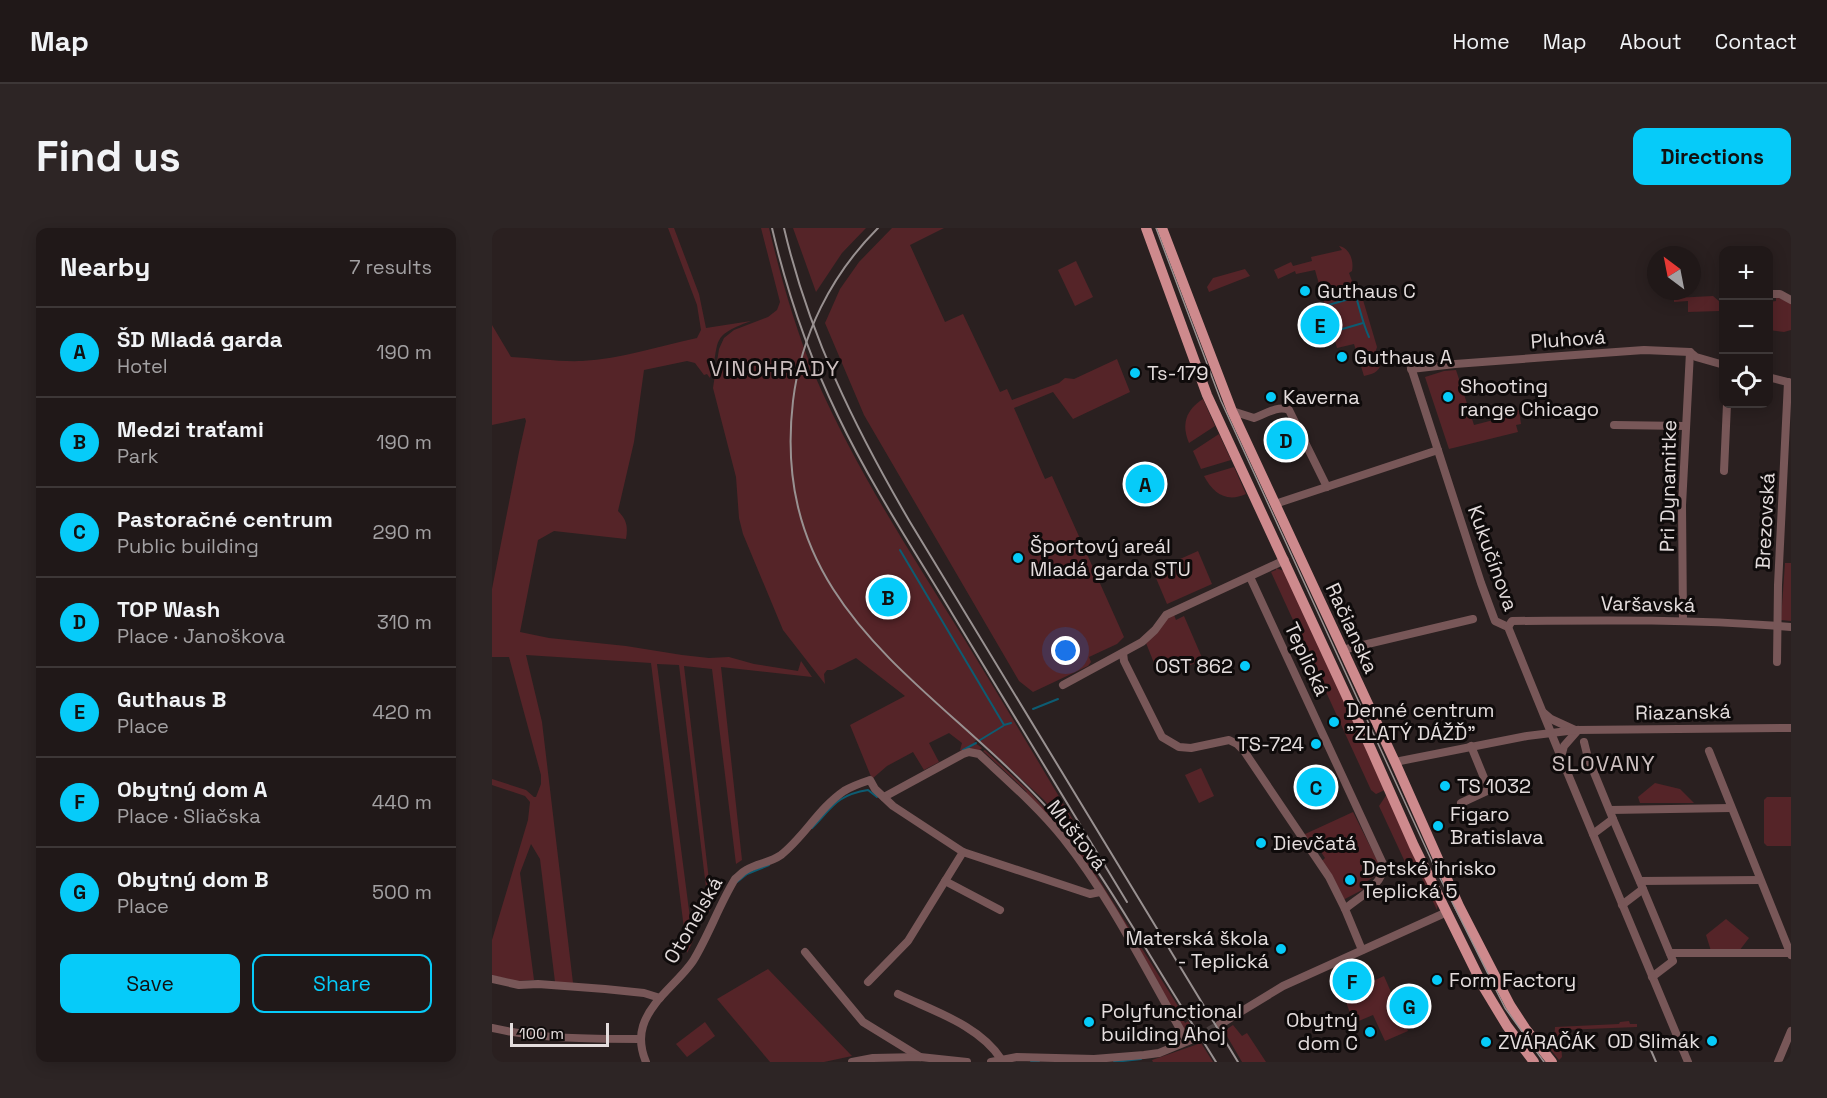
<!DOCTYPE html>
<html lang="en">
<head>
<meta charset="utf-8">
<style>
  :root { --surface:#201818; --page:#2d2525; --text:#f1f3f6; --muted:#a2a0a2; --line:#3d3737; --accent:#06cbf9 }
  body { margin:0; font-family:"Space Grotesk",sans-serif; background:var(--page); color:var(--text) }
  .controls { position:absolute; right:18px; top:18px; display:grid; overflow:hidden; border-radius:12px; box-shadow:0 3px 15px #0003 }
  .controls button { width:54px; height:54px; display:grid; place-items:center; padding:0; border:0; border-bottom:2px solid var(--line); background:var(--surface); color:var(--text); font:30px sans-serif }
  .compass { position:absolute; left:1155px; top:18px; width:54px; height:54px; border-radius:50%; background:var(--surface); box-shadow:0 3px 15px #0003; rotate:328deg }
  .scale { position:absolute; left:18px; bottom:15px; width:99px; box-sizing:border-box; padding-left:6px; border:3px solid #e4dddd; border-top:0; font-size:16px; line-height:21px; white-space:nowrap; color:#e4dddd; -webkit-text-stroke:4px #0f0b0b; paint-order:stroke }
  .you { position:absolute; left:574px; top:423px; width:21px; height:21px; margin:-15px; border:4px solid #fff; border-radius:50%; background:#1a73e8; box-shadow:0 0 0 9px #1a73e833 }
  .badge { display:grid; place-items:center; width:39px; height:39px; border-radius:50%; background:var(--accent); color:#111; font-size:20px; font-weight:700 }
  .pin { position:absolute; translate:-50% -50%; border:3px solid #fff; box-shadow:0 2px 6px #0006 }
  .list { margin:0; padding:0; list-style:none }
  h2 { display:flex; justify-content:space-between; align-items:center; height:78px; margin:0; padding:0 24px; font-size:26px }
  h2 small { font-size:20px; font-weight:400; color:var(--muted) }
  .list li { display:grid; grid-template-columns:39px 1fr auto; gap:18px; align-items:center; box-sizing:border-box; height:90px; padding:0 24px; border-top:2px solid var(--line) }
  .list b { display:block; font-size:22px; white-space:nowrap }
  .list p { margin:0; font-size:20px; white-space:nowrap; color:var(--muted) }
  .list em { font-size:20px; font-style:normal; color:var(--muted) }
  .actions { display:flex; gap:12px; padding:18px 24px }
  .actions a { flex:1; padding:14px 0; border:2px solid var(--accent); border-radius:12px; text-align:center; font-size:21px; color:var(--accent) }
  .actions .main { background:var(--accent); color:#111 }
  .icon { flex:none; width:33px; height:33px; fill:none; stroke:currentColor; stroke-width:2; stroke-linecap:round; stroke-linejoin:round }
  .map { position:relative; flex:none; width:1299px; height:834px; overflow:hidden; border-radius:12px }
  header { display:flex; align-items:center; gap:36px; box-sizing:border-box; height:84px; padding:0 30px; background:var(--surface); border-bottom:2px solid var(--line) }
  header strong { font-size:28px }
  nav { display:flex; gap:33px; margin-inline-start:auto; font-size:21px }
  .intro { display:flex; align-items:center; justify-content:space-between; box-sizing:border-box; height:144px; padding:0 36px }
  h1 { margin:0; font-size:42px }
  .button { padding:15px 27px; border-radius:12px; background:var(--accent); color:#111; font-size:21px; font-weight:700 }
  main { display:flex; gap:36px; padding:0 36px }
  aside { flex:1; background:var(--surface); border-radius:12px; box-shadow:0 3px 15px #0003 }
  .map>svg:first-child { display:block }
  .green { fill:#552428 }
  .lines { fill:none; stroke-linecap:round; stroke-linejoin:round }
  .stream { stroke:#0d5c72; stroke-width:2 }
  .minor-tunnel { stroke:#463c3c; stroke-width:8; stroke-dasharray:8 4; stroke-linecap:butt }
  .minor { stroke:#785758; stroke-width:8 }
  .major { stroke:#ce8a8d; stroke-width:10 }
  .tram { stroke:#999191; stroke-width:1.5 }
  .rail { stroke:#999191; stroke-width:2 }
  .poi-dot { fill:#06cbf9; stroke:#0f0b0b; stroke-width:2 }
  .labels { text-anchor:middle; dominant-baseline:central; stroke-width:6; stroke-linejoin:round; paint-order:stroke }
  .poi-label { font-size:20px; fill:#e4dddd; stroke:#0f0b0b; text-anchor:start }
  .street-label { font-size:20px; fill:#e4dddd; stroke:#0f0b0b }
  .quarter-label { font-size:22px; letter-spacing:1.5px; fill:#cbbebe; stroke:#0f0b0b }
</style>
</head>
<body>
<header>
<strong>Map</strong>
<nav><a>Home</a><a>Map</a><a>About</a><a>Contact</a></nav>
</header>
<div class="intro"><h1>Find us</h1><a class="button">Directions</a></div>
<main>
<aside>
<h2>Nearby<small>7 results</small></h2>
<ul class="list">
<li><span class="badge">A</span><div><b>ŠD Mladá garda</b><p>Hotel</p></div><em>190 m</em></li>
<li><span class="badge">B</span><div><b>Medzi traťami</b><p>Park</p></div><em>190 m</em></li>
<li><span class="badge">C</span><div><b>Pastoračné centrum</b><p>Public building</p></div><em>290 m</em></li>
<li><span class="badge">D</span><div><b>TOP Wash</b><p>Place · Janoškova</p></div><em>310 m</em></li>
<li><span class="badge">E</span><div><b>Guthaus B</b><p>Place</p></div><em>420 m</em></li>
<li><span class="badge">F</span><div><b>Obytný dom A</b><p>Place · Sliačska</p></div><em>440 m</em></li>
<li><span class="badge">G</span><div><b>Obytný dom B</b><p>Place</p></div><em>500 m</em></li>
</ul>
<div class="actions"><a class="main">Save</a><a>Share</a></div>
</aside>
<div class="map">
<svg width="1299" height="834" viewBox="0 0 1299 834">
  <rect width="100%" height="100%" fill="#2a2020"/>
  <!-- green -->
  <g class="green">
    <path d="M 176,0 L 182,0 L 207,66 L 214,100 L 259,93 C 215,109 230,113 218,150 L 215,146 L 212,147 L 203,135 L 195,133 L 152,142 L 142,214 L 126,283 C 135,292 136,299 134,311 L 62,303 L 46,312 L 28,404 L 57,410 L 134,418 L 190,427 L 217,430 L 237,429 L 262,436 L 306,443 L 309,433 L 320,449 L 229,439 L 250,632 L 244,636 L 220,441 L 192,438 L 220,678 L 217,684 L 187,437 L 165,436 L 201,713 L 195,725 L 159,435 L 34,427 L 50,494 L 81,755 L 63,754 L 48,631 L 39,616 L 28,645 L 42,752 L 24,753 L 0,747 L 0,712 L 36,592 L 38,574 L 33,568 L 0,557 L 0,551 L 34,562 L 42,569 L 44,569 L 49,556 L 49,547 L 17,429 L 0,429 L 0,361 L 27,224 L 34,193 L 33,190 L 0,197 L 0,97 L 19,129 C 42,130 67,134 90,133 C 129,131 167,118 205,110 L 209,102 L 205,77 Z"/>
    <path d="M 269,0 L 277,0 C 289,50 303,100 323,148 C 363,240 418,324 471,409 C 517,484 562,560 607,636 L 604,638 L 585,611 L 552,572 L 486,511 L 482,514 L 490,520 L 486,523 L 472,524 L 468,522 L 470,515 L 457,505 L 437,515 L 447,534 L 432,542 L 421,524 L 395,538 L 380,551 L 358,497 L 413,468 L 364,430 L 340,442 L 335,442 L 332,446 L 333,456 L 291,402 L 251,306 L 247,290 L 244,249 L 221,160 L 227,121 L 232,110 L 242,102 L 276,89 L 285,82 L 288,74 Z"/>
    <polygon points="301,0 374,0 350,25 324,64"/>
    <polygon points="400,0 452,0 418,17 453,94 471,86 508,164 515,161 520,172 567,155 573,150 582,151 625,131 638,164 581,191 561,164 522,180 553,251 560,248 632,409 625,416 597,429 599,434 596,438 541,464 527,453 372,187 333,95 348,61 367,34"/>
    <path d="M 847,18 C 858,20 862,33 860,43 L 857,45 L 860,53 L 866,55 L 885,119 L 883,125 L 881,126 L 883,135 L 889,136 C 886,145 880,146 872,148 L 862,116 L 845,120 L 823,42 L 804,46 L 803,43 L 786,51 L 782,42 L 799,34 L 801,38 L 820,33 L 819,29 L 850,22 Z"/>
    <polygon points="584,33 601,69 583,78 566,42"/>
    <polygon points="753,41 758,48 717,64 715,59 721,50"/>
    <polygon points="1221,68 1228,74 1228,83 1196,84 1196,73 1182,74 1182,70"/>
    <polygon points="1284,69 1299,75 1299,102 1292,104 1277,102 1277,74 1284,73"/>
    <polygon points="964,142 982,197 1025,186 1025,182 1027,182 1029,196 1024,197 1026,204 957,221 933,149 952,143"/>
    <path d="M 711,171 L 723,198 L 697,215 C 689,196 694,182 711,171 Z"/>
    <polygon points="727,206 739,232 709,241 701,223"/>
    <path d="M 742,239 L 754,266 C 734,275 721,265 712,248 Z"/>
    <polygon points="706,323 720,356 675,376 661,343"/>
    <polygon points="1293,335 1299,335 1299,393 1289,392"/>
    <polygon points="784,340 792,343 893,562 884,566 879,562 779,344 784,342"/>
    <polygon points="682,387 684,392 692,388 711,432 691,440 690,438 662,435 654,415 675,391"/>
    <polygon points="493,522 538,564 589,623 694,791 692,793 693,795 696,793 700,798 701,806 695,805 690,798 640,709 613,667 532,566 535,564 491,523"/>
    <polygon points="709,540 722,568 707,575 693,547"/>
    <polygon points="1163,555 1188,561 1202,575 1148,575 1146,569"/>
    <polygon points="895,566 946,674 945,682 928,646 920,649 887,578"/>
    <polygon points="1275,569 1299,569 1299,618 1275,618 1272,615 1272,572"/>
    <polygon points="861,584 887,636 883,648 874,654 875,656 870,662 851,672 839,646 837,646 829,634 833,630 821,612 816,615 811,607"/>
    <polygon points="1234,691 1257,710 1247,723 1219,723 1214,707"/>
    <polygon points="276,741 360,828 332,834 278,834 225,771"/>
    <polygon points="892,748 916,803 893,813 881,787 862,795 852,769 879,757 879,754"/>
    <polygon points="1137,793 1138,796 1145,796 1145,799 1071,802 1072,815 1069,815 1070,829 1067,832 1055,817 1062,815 1063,799 1127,796 1128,794"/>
    <polygon points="213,794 223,808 195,829 184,816"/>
    <polygon points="741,797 750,808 755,805 774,834 750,834 732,803"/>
    <polygon points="709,815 721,834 661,834 660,832"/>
  </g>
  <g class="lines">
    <!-- stream -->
    <g class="stream">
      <path d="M 829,67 L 860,58 C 867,74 869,92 877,109"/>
      <polyline points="833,78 864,69"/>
      <polyline points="840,104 871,95"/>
      <polyline points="408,322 512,497 519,495"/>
      <polyline points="541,481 566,471"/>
      <polyline points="488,512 511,498"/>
      <polyline points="471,522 484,515"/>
      <path d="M 320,600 C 340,580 344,567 376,562 L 385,569"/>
      <polyline points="245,654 255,646 277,637"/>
      <polyline points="381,834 382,834"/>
      <polyline points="539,834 547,834"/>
      <polyline points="622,834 649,831"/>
    </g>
    <!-- minor-tunnel -->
    <polyline class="minor-tunnel" points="706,809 727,797"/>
    <!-- minor -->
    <g class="minor">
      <polyline points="1276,66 1288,66 1299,72"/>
      <polyline points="1231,70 1232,70"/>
      <polyline points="917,133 989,355 1003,393 1016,399 1073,539 1196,834"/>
      <polyline points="919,141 963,136 1110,125 1152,122 1198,124 1204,129 1232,137"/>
      <polyline points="1276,149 1299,155"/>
      <path d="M 740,183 L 762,190 C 773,186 786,177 797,182 L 835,259"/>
      <polyline points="1122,197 1193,198"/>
      <polyline points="1232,243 1235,176"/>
      <polyline points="783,276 946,222"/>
      <path d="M 758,349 L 891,636 C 893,656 867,669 853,681"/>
      <polyline points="1191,392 1190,277 1198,124"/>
      <path d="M 1016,399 L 1020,393 C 1113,392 1206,391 1299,399"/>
      <polyline points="850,422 981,391"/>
      <polyline points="631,425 632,433 670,509 687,519 699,520 737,512 745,516 752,523 837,649 853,681 870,722"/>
      <polyline points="1285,434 1286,357 1296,154"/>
      <polyline points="571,457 650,414 663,402 674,387 793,332"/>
      <polyline points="1052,485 1059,491 1083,502"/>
      <polyline points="1092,514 1096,530 1121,591 1101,606"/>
      <polyline points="1217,523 1299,727"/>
      <polyline points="1069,529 1072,518 1086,502"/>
      <polyline points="903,534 1035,508 1084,502 1299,500"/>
      <path d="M 392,569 L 471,526 L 477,524 L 487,526 C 516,553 546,579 571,610 C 621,673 655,745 695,813"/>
      <polyline points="969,575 997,562 979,518"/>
      <polyline points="1118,582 1239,580"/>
      <polyline points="1121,591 1151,661 1130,677"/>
      <polyline points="453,653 508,682"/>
      <polyline points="1148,653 1268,652"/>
      <polyline points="1151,661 1181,733 1160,749"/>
      <polyline points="313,724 371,794 428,829"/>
      <polyline points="1178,725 1298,725"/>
      <polyline points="0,751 27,757 46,756 113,761 152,765 168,770"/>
      <polyline points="376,754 416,713 471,624"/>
      <path d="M 406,766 C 441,783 487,797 509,831"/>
      <polyline points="727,797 791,758 955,684"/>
      <path d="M 0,800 C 48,811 99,811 148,811"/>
      <path d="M 154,834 C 149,822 147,811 151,798 C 159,772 186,755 201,733 C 217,707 227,677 243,651 C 247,648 250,644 254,642 C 265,635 278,635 289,627 C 312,609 327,580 352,563 C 360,558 369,555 378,552 L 383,561 L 401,578 L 471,624 L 598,666 L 608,664"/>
      <polyline points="360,834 381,830 428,829 475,834"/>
      <polyline points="499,834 525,829 602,831 652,827 667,825 706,809"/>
      <polyline points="1286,834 1299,803"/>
    </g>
    <!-- major -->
    <g class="major">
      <polyline points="654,0 715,167 879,521 922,618 992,760 1015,798 1042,834"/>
      <polyline points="670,0 740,183 903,534 967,678 1018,777 1033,800 1060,834"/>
    </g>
    <!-- tram -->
    <polyline class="tram" points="664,0 729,173 943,640 1013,780 1052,834"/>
    <!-- rail -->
    <g class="rail">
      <path d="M 280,0 C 295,64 317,128 346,188 C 379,257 422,322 461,387 C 519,483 577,578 635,674"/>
      <path d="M 292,0 C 317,107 363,200 418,294 L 746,834"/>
      <path d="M 386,0 C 339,47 309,107 301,173 C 276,388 450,457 567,593 C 598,628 622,669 647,709 C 672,751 698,792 724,834"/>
      <polyline points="1158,820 1164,834"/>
    </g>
  </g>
  <!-- markers -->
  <g class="poi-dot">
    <circle cx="813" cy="63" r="6"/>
    <circle cx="850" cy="129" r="6"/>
    <circle cx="643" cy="145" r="6"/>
    <circle cx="779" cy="169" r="6"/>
    <circle cx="956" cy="169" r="6"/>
    <circle cx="526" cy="330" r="6"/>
    <circle cx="753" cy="438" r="6"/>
    <circle cx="842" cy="494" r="6"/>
    <circle cx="824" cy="516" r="6"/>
    <circle cx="953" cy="558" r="6"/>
    <circle cx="946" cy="598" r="6"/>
    <circle cx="769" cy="615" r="6"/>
    <circle cx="858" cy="652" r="6"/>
    <circle cx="789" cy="721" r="6"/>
    <circle cx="945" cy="752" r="6"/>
    <circle cx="597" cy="794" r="6"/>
    <circle cx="878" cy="804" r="6"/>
    <circle cx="1220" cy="813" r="6"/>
    <circle cx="994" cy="814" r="6"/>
  </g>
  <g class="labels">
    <!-- poi labels -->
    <g class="poi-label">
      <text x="825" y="63">Guthaus C</text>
      <text x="862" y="129">Guthaus A</text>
      <text x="655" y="145">Ts-179</text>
      <text x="968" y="158">Shooting<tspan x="968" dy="23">range Chicago</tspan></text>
      <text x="791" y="169">Kaverna</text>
      <text x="538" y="318">Športový areál<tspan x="538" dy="23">Mladá garda STU</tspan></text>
      <text x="741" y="438" text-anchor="end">OST 862</text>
      <text x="854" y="482">Denné centrum<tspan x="854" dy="23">"ZLATÝ DÁŽĎ"</tspan></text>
      <text x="812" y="516" text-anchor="end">TS-724</text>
      <text x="965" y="558">TS 1032</text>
      <text x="958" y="586">Figaro<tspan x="958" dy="23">Bratislava</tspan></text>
      <text x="781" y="615">Dievčatá</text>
      <text x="870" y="640">Detské ihrisko<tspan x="870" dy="23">Teplická 5</tspan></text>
      <text x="777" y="710" text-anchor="end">Materská škola<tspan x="777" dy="23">- Teplická</tspan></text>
      <text x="957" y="752">Form Factory</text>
      <text x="609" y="783">Polyfunctional<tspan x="609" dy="23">building Ahoj</tspan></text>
      <text x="866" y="792" text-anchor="end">Obytný<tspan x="866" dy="23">dom C</tspan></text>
      <text x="1208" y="813" text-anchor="end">OD Slimák</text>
      <text x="1006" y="814">ZVÁRAČÁK</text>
    </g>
    <!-- street labels -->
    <g class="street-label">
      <text transform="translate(1076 111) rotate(-4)">Pluhová</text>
      <text transform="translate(1176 258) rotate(-89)">Pri Dynamitke</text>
      <text transform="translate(1273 293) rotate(-87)">Brezovská</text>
      <text transform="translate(1001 330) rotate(70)">Kukučínova</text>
      <text transform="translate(1156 376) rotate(1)">Varšavská</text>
      <text transform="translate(860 400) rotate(65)">Račianska</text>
      <text transform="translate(815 431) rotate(65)">Teplická</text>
      <text transform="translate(1191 484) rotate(-1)">Riazanská</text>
      <text transform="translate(585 607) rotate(52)">Muštová</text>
      <text transform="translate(201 692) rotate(-60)">Otonelská</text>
    </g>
    <!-- quarter labels -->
    <g class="quarter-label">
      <text x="283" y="140">VINOHRADY</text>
      <text x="1112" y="535">SLOVANY</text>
    </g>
  </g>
</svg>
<div class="controls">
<button>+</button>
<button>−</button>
<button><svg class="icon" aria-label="locate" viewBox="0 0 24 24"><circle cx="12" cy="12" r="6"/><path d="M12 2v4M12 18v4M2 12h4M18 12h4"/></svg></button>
</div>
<svg class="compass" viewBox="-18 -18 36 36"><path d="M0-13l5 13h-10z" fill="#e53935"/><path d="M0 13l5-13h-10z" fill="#a2a0a2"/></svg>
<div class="scale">100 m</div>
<div class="you"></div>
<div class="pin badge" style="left:653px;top:256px">A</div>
<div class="pin badge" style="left:396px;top:369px">B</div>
<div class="pin badge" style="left:824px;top:559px">C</div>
<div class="pin badge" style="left:794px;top:212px">D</div>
<div class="pin badge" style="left:828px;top:97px">E</div>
<div class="pin badge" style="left:860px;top:753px">F</div>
<div class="pin badge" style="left:917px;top:778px">G</div>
</div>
</main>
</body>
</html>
